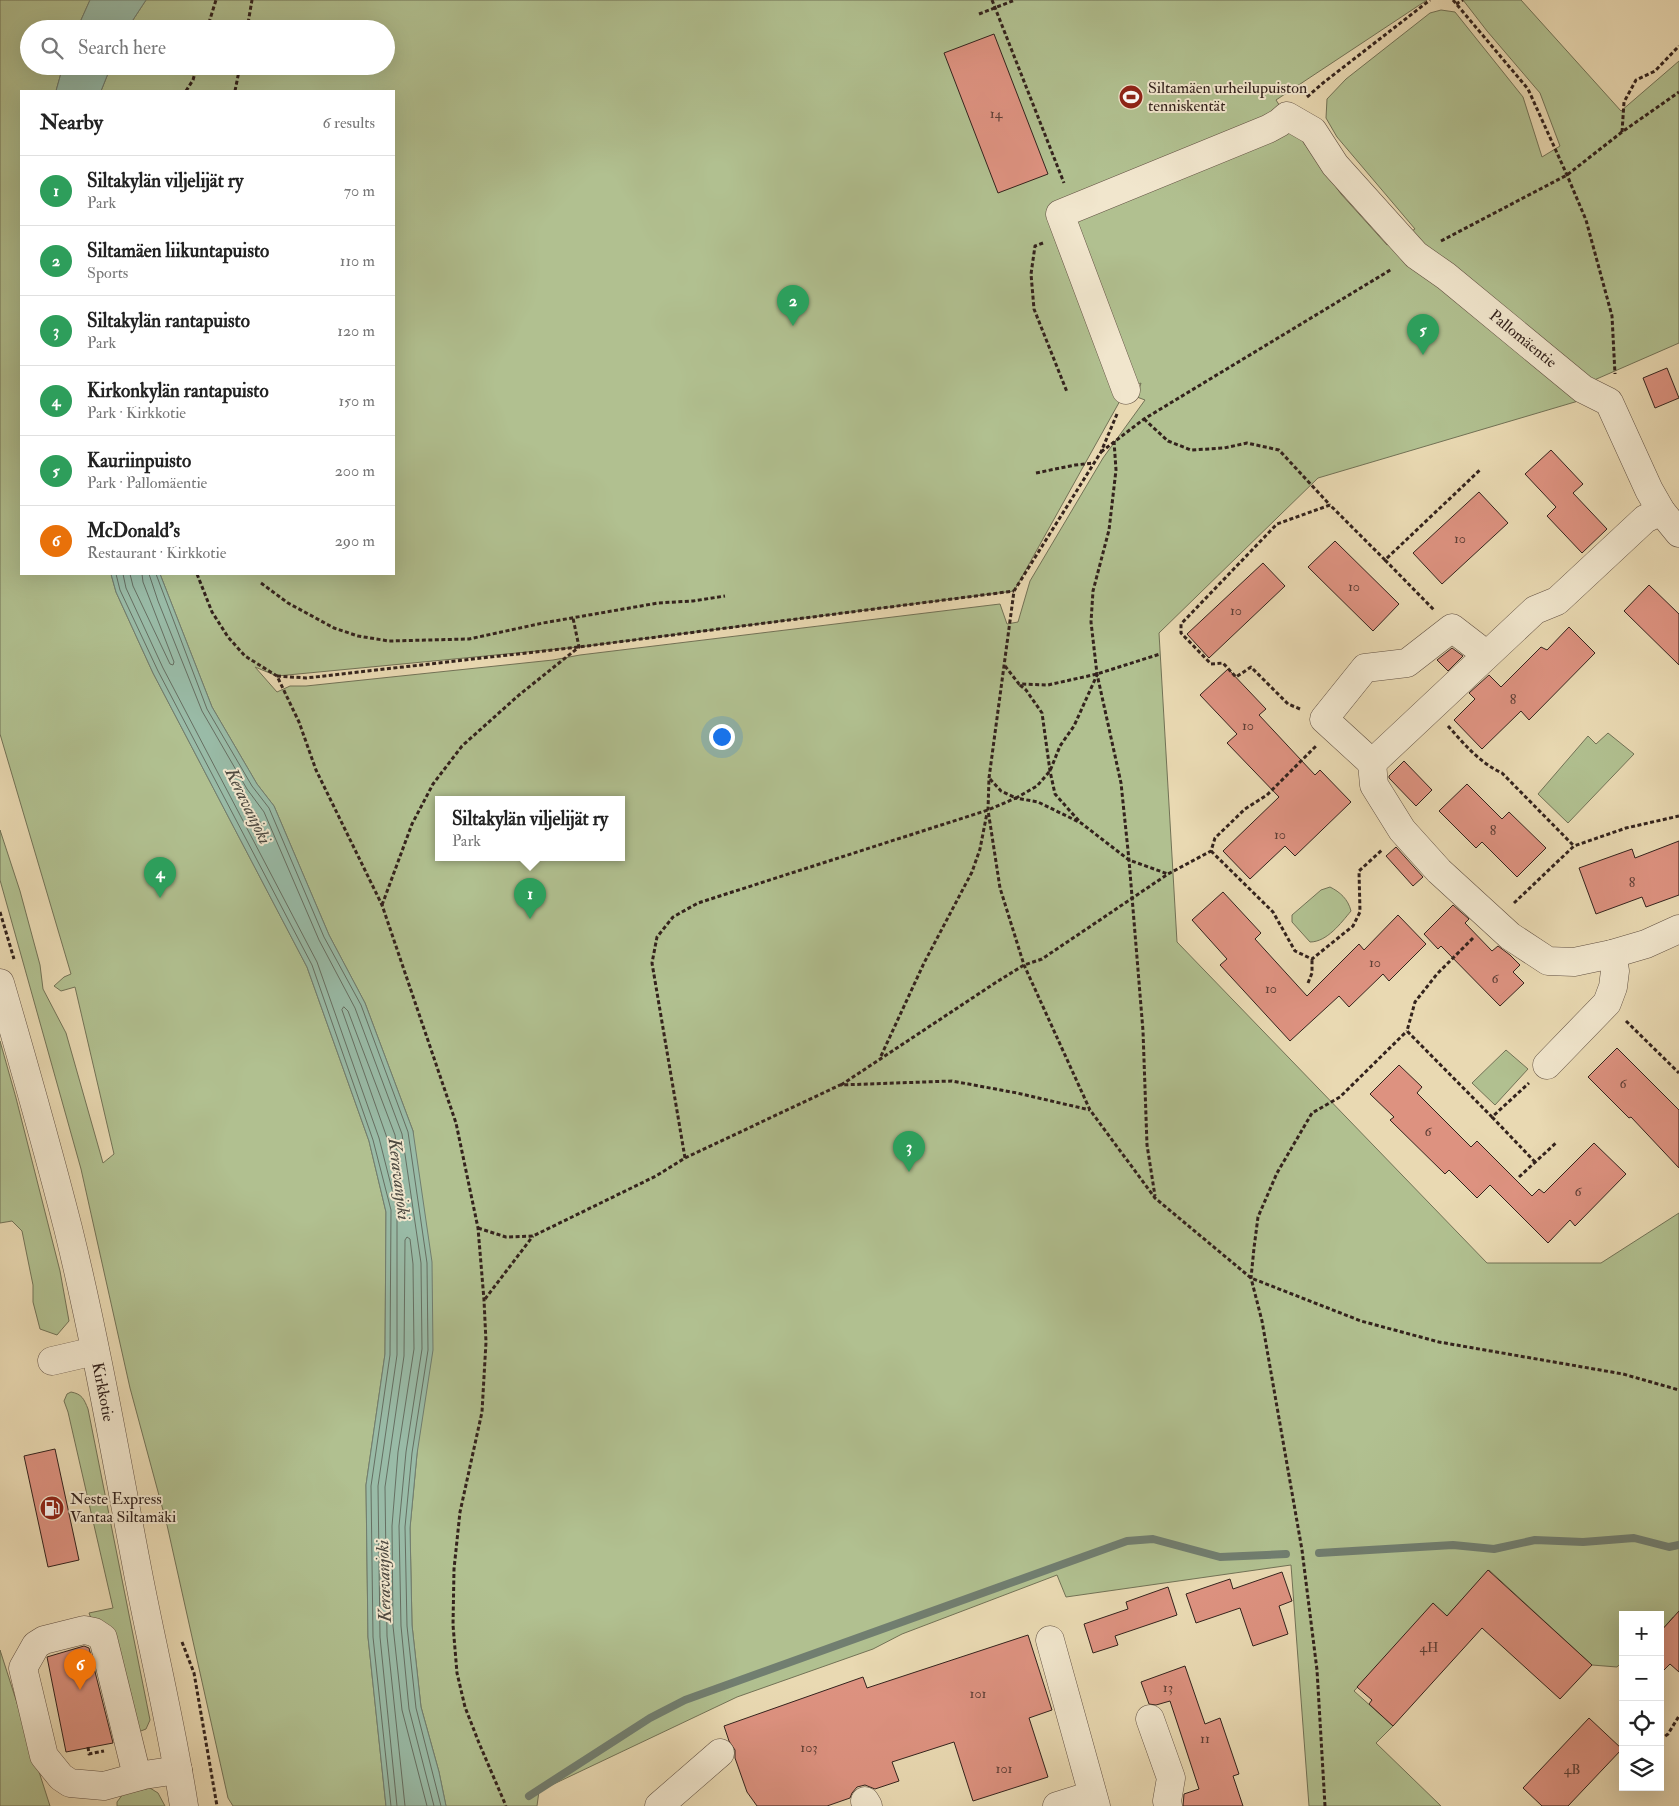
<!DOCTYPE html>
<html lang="en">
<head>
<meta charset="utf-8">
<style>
  :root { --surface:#fff; --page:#f6f6f6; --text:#222; --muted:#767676; --line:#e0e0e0; --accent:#111827 }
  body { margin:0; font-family:"IM FELL Double Pica",serif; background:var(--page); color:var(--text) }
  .controls { position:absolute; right:15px; bottom:15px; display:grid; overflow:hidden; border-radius:0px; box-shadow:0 5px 20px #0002 }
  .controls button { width:45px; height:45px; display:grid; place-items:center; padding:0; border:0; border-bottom:1px solid var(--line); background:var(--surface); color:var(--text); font:25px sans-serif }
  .you { position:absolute; left:721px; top:736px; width:18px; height:18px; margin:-12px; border:4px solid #fff; border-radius:50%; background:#1a73e8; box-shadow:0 0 0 8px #1a73e833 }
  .badge { display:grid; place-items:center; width:32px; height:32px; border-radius:50%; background:var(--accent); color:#fff; font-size:16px; font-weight:700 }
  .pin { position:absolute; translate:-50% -41px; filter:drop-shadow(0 1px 2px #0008) }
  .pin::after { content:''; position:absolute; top:26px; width:18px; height:15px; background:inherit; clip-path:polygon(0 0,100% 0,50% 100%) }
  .popup { position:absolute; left:435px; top:796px; width:190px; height:65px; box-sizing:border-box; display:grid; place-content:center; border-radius:0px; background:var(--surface); filter:drop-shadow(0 1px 4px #0005); font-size:16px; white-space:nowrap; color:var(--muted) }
  .popup b { font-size:19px; color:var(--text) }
  .popup::after { content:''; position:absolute; left:50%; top:100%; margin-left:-10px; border:10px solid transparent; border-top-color:var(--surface) }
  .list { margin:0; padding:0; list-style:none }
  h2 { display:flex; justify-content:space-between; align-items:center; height:65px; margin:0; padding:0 20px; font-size:21px }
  h2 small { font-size:16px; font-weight:400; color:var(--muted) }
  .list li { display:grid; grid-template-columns:32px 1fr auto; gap:15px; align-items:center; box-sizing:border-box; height:70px; padding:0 20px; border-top:1px solid var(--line) }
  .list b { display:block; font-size:19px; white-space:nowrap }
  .list p { margin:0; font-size:16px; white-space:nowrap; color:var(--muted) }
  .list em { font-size:16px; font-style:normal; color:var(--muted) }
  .icon { flex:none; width:28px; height:28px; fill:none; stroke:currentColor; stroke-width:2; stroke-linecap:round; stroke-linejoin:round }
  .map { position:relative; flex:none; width:1679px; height:1806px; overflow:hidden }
  .search { position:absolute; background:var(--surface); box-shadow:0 5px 20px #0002; left:20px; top:20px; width:375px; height:55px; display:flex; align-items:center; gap:12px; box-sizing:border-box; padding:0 18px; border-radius:28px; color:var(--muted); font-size:19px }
  .panel { position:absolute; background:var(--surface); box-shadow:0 5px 20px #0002; left:20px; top:90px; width:375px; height:485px; border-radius:0px }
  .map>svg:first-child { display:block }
  .green { fill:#b1c090; stroke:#727256; fill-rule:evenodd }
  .water { fill:#99bba7; stroke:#717e70 }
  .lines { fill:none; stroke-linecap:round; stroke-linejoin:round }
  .shore { stroke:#666f62; stroke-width:1 }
  .stream { stroke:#717e70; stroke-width:8 }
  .building { fill:#dd9280; stroke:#34231d }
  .minor-casing { stroke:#615042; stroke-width:29 }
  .path { stroke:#34231d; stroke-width:3; stroke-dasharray:4 2.5; stroke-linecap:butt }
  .minor { stroke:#f1e6cd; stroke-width:28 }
  .labels { text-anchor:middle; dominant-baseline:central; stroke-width:4; stroke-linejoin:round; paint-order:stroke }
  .number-label { font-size:14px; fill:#5e3f36 }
  .poi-label { font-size:16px; fill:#34231d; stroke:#f1e6cd; text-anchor:start }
  .street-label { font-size:16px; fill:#34231d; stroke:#f1e6cd }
  .water-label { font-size:18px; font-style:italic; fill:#4d4940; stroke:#f1e6cd }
</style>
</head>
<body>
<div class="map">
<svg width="1679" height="1806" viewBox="0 0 1679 1806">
  <rect width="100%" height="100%" fill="#e9d9b2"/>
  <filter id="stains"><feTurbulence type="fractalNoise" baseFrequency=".004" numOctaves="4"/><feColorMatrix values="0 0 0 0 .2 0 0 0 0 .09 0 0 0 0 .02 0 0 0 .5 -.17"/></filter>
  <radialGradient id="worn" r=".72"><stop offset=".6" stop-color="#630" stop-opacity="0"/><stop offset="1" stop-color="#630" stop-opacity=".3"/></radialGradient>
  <!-- green -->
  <g class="green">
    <polygon points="0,0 90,0 77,29 29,29 29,66 63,66 56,91 21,91 21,574 111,574 116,592 153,673 307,967 369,1141 386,1212 385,1354 366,1485 368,1637 386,1806 233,1806 228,1798 167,1525 130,1388 81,1169 0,880 0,830 20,891 40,965 43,989 66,1033 103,1163 114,1154 75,987 61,991 54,986 64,977 71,974 0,734"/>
    <path d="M 146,0 L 1427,0 L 1276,100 L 1304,143 L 1341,194 L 1387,245 L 1415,229 L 1337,137 L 1326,118 L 1327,99 L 1346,79 L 1430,13 L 1441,10 L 1455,12 L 1523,97 L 1542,157 L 1560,146 L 1540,93 L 1487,31 L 1463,0 L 1521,0 L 1621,111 L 1679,61 L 1679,343 L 1592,381 L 1585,399 L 1318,478 L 1159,633 L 1177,942 L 1487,1263 L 1601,1263 L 1679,1213 L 1679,1622 L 1673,1617 L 1660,1632 L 1660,1615 L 1623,1615 L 1623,1661 L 1617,1667 L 1592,1665 L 1489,1570 L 1447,1616 L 1433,1604 L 1354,1691 L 1393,1726 L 1376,1743 L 1441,1806 L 1309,1806 L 1291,1565 L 1066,1597 L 1057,1575 L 902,1634 L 873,1649 L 737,1697 L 539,1791 L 537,1806 L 446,1806 L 439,1772 L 421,1707 L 412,1625 L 410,1528 L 417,1454 L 413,1131 L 365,1003 L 329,935 L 274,806 L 257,784 L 212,707 L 160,574 L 394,574 L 394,91 L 101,91 L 111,66 L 386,66 L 386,29 L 127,29 ZM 1141,383 L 1137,397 L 1145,400 L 1103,458 L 1030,581 L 1018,622 L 1007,624 L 1000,604 L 580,655 L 553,660 L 306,686 L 290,686 L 277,692 L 255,667 L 277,676 L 579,647 L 1014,591 L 1126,390 ZM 439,800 L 621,800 L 621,858 L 439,858 Z"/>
    <polygon points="1608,733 1634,754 1568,823 1538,794 1588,736 1596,744"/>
    <path d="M 1330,887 C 1340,892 1348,899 1351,911 C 1341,923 1327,942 1310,942 L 1292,922 L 1292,915 L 1321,890 Z"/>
    <polygon points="0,1041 16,1098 60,1271 69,1321 57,1335 40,1329 33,1302 33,1285 22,1231 12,1221 0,1223"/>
    <polygon points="1506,1050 1528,1069 1495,1105 1472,1083"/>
    <path d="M 71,1392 C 82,1394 84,1399 88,1409 L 150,1720 L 146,1729 L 133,1734 L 89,1613 L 113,1608 L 68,1412 L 64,1401 L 67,1394 Z"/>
    <polygon points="0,1650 50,1806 0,1806"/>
    <polygon points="150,1788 158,1793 165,1806 117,1806 117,1802 123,1794"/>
  </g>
  <!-- water -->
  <g class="water">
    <polygon points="90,0 146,0 127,29 77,29"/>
    <polygon points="63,66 111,66 101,91 56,91"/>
    <polygon points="111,574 160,574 212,707 257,784 274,806 329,935 365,1003 413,1131 432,1262 433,1350 417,1454 410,1528 412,1625 421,1707 439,1772 446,1806 386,1806 368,1637 366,1485 385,1354 386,1212 369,1141 307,967 153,673 116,592"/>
  </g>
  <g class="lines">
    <!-- shore -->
    <g class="shore">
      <polyline points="116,574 120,590 158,671 312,965 373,1140 391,1210 390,1355 371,1486 373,1637 391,1806"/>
      <polyline points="123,574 126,588 163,668 317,962 379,1138 397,1209 397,1355 378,1486 380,1637 397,1806"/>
      <polyline points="130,574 133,586 170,664 173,665 174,662 143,582 142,574"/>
      <polyline points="149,574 158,601 202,711 247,789 264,812 319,940 355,1008 402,1134 421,1263 422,1349 406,1452 399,1526 401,1626 409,1709 434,1806"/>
      <polyline points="156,574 207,709 252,786 269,808 324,937 361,1005 408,1132 427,1263 428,1350 412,1453 405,1527 407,1626 416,1708 441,1806"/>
      <polygon points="248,807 251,807 257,815 266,835 265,838 261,837 247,810"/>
      <polygon points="344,1007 348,1011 395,1135 399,1165 397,1168 394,1166 386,1135 342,1010"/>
      <polyline points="405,1806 387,1636 385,1487 404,1356 405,1240 407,1237 410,1239 413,1264 414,1349 398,1452 392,1526 393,1626 402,1710 427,1806"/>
    </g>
    <!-- stream -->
    <g class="stream">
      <polyline points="1319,1553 1453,1545 1494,1549 1535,1540 1583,1542 1634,1538 1669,1547 1679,1545"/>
      <polyline points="529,1796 650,1718 685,1700 1127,1541 1153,1539 1220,1557 1286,1554"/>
    </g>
  </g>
  <!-- building -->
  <g class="building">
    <polygon points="994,34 1048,174 998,193 944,53"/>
    <polygon points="1667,368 1679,398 1655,408 1643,378"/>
    <polygon points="1551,450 1583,484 1573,493 1607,529 1582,553 1547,516 1556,507 1525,474"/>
    <polygon points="1479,492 1508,523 1442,584 1413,553"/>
    <polygon points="1335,541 1399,604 1373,631 1308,567"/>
    <polygon points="1263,563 1285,586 1209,658 1187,634"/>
    <polygon points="1649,585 1679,614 1679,665 1624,611"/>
    <polygon points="1569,627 1595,653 1529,720 1521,711 1482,749 1454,720 1475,699 1469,693 1489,675 1501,687 1541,647 1547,650"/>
    <polygon points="1452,648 1463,656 1448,671 1437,660"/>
    <polygon points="1228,669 1266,709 1259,715 1315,775 1320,770 1351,802 1295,856 1285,846 1250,879 1223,851 1279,797 1227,743 1237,734 1200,695"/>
    <polygon points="1404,761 1432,790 1416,806 1389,778 1389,776"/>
    <polygon points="1467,784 1502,819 1509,812 1546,848 1517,877 1482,842 1476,848 1439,811"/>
    <polygon points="1679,841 1679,895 1646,907 1642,897 1596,914 1579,868 1632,849 1635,858"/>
    <polygon points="1396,847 1423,877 1413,886 1386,856"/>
    <polygon points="1223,892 1261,933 1255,939 1307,996 1359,944 1364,950 1398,915 1426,944 1389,981 1383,974 1349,1007 1339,996 1290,1041 1220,965 1227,959 1192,920"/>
    <polygon points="1453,905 1469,919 1465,923 1492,951 1498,946 1510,955 1520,965 1513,972 1524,983 1500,1006 1441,946 1438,949 1424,934"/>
    <polygon points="1617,1048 1679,1110 1679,1168 1631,1117 1629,1118 1588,1077"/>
    <polygon points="1399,1065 1422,1087 1417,1093 1471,1147 1477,1141 1532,1196 1539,1189 1544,1193 1594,1143 1626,1174 1575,1226 1570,1220 1548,1243 1490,1185 1477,1198 1449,1170 1445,1174 1390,1120 1394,1117 1370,1094"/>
    <polygon points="55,1449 79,1560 48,1567 24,1456"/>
    <polygon points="1488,1570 1592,1665 1560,1699 1482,1628 1393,1726 1369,1704 1372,1700 1357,1687 1433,1603 1447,1616"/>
    <polygon points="1282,1572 1292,1601 1279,1606 1288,1634 1253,1646 1240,1608 1196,1623 1186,1594 1230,1579 1233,1589"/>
    <polygon points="1168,1587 1177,1615 1115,1636 1118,1645 1093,1653 1084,1624 1128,1609 1126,1602"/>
    <polygon points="1679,1611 1679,1672 1670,1664 1660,1674 1660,1632"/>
    <polygon points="1028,1635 1052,1710 1029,1718 1048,1777 973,1801 954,1742 892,1762 899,1781 875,1789 865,1785 857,1787 852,1793 850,1798 827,1806 757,1806 747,1792 735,1758 735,1750 729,1741 724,1726 863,1677 867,1688"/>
    <polygon points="84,1646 89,1648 113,1743 66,1752 47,1657"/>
    <polygon points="1185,1666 1205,1724 1220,1718 1239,1774 1233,1776 1243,1806 1183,1806 1184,1794 1199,1789 1170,1701 1156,1705 1149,1704 1141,1682"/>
    <polygon points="1589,1718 1622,1749 1568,1806 1542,1806 1523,1788"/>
  </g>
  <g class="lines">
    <defs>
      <g id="minor">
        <polyline points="1126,390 1060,214 1268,129 1279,123 1287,116 1313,131 1335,165 1416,255 1446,276 1583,389 1609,402 1649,490 1661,511 1679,533"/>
        <polyline points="1487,655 1452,628 1407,663 1365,668 1324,719 1372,763 1535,610 1557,601 1645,519 1661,511"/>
        <polyline points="1372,763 1374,785 1402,830 1439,871 1510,936 1548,961 1574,962 1612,954 1646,944 1679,929"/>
        <path d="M 0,983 C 24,1065 47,1146 68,1228 C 96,1342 116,1458 138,1573 C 153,1651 172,1728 184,1806"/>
        <polyline points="1547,1065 1607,1003 1613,987 1615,971 1612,954"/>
        <polyline points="52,1361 95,1351"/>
        <polyline points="1050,1640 1096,1806"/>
        <polyline points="1150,1719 1171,1778 1167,1801 1168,1806"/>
        <polyline points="137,1776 103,1638 94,1632 84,1630 44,1640 36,1645 23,1668 44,1756 61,1777 70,1783 104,1786 144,1775 178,1770"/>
        <polyline points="865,1801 868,1806"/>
        <polyline points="659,1806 720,1753"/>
        <polyline points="1057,1806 1092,1795"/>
      </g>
    </defs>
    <!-- minor casing -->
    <use href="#minor" class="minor-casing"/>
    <!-- path -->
    <g class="path">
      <polyline points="992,0 1064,183"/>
      <polyline points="1453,0 1528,89 1567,175 1586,220 1612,316 1615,374"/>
      <polyline points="1456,4 1463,0"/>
      <polyline points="979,14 1015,0"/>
      <polyline points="207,29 216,0"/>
      <polyline points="247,29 252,0"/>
      <polyline points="186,91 193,80 197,66"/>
      <polyline points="235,91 240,66"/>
      <polyline points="1307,97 1323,83 1430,0"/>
      <polyline points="1622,132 1624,102 1636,80 1655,71 1679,46"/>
      <polyline points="1441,241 1567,175 1622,132 1679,92"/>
      <polyline points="1043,243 1035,246 1031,274 1034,309 1067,392"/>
      <polyline points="1117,414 1101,452 1014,591 989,778 988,810 1000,888 1024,965 1090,1110 1155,1198 1251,1278 1361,1321 1439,1342 1623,1374 1679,1390"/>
      <polyline points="1144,419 1168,441 1191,450 1224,448 1247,443 1279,450 1330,505"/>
      <polyline points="1114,441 1116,470 1109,530 1093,591 1091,622 1097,674 1121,783 1129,860 1143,1031 1147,1145 1155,1196"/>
      <polyline points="1101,452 1144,419 1392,269"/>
      <polyline points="1036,473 1075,465 1093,463"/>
      <polyline points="1385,560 1434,610"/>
      <polyline points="197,574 212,612 228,637 245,656 277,676 299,722 316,770 382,905 456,1123 478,1228 484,1300 486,1342 482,1412 460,1512 454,1569 453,1625 457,1673 465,1707 479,1743 506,1806"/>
      <polyline points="261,583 288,603 334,628 358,636 389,641 469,639 543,623 658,603 693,601 725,596"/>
      <polyline points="1005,666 1019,684 1048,685 1097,674 1160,654"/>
      <polyline points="277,676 306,678 579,647 1014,591"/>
      <polyline points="1020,685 1026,690 1042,713 1050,771 1055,794 1079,821"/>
      <polyline points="1300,709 1288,704 1251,667 1236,677 1223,663 1211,664 1181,633 1181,624 1277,524 1330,505 1385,560 1481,469"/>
      <path d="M 1448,726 C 1464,744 1480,763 1502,773 L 1574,846"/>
      <polyline points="990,779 1001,791 1016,798 1037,786 1050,771 1060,746 1074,726 1097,675"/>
      <polyline points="1211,851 1273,912 1295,951 1312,959 1353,926 1360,912 1359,871 1383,849"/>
      <polyline points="1514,903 1574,846 1626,828 1679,816"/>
      <polyline points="382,905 412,824 433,784 462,746 519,695 579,647 573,618"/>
      <polyline points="0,912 14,959"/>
      <polyline points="1473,938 1437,974 1415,1002 1407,1031 1492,1117 1529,1083"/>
      <polyline points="1308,983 1312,973 1312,959"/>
      <polyline points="1626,1021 1679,1073"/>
      <polyline points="881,1056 924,963 972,872 980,849 987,813"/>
      <polyline points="841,1085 995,983 1024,965 1042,959 1168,874 1211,851 1215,838 1245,809 1267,795 1316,746"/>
      <polyline points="1492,1117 1535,1162"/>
      <polyline points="685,1158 652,963 657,937 673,917 698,903 988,810 1016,798 1038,802 1081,823 1129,860 1168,874"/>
      <polyline points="1519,1177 1557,1142"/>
      <polyline points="478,1228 506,1237 533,1236 656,1176 685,1158 840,1085 952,1081 1017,1093 1090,1110"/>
      <polyline points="485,1299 533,1236"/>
      <polyline points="182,1642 194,1673 217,1806"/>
      <polyline points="1660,1740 1668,1734 1679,1716"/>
      <polyline points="88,1747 89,1754 104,1751"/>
      <polyline points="1325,1806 1317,1670 1302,1550 1262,1321 1251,1278 1254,1248 1258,1217 1277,1173 1312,1113 1340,1097 1407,1031"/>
    </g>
    <!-- minor -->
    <use href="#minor" class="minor"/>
  </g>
  <!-- icons -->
  <defs>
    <symbol id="stadium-disc" viewBox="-11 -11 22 22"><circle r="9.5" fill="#8f2418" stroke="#f1e6cd"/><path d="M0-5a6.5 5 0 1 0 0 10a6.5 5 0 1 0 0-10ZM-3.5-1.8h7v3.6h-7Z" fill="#fff"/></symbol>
    <symbol id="fuel-disc" viewBox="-11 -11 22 22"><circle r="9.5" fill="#8f2418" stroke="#f1e6cd"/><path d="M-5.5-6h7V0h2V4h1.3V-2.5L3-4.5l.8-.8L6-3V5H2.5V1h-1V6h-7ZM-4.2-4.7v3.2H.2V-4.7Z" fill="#fff"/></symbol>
  </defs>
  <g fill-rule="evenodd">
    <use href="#stadium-disc" x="1117" y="83" width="28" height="28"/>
    <use href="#fuel-disc" x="38" y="1494" width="28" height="28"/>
  </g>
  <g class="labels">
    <!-- number labels -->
    <g class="number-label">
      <text x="996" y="113">14</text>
      <text x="1460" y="538">10</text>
      <text x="1354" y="586">10</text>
      <text x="1236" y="610">10</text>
      <text x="1513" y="699">8</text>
      <text x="1248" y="725">10</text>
      <text x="1493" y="830">8</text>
      <text x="1280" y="834">10</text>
      <text x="1632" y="882">8</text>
      <text x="1375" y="962">10</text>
      <text x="1495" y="978">6</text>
      <text x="1271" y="988">10</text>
      <text x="1623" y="1083">6</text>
      <text x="1428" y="1131">6</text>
      <text x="1578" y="1191">6</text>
      <text x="1429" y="1647">4H</text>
      <text x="1168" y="1687">13</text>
      <text x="978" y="1693">101</text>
      <text x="1205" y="1738">11</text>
      <text x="809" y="1747">103</text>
      <text x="1004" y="1768">101</text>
      <text x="1572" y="1769">4B</text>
    </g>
    <!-- poi labels -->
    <g class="poi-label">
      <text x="1148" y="88">Siltamäen urheilupuiston<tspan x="1148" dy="18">tenniskentät</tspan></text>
      <text x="70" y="1499">Neste Express<tspan x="70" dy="18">Vantaa Siltamäki</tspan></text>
    </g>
    <!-- street labels -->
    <g class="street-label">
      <text transform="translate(1523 339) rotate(39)">Pallomäentie</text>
      <text transform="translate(103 1392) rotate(79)">Kirkkotie</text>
    </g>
    <!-- water labels -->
    <g class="water-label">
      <text transform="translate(248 806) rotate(64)">Keravanjoki</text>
      <text transform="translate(399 1179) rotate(83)">Keravanjoki</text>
      <text transform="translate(384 1581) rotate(-92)">Keravanjoki</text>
    </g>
  </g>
  <rect width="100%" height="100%" filter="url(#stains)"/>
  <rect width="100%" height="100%" fill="url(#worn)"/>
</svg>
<div class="controls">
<button>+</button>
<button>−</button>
<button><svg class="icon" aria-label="locate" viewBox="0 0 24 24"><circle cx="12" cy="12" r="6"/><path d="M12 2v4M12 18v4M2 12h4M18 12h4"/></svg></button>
<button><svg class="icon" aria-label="layers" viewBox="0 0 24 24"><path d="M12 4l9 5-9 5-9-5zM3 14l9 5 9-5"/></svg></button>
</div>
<div class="you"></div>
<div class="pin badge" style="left:530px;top:919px;background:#2e9e5b">1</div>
<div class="popup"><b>Siltakylän viljelijät ry</b>Park</div>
<div class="pin badge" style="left:793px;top:326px;background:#2e9e5b">2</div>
<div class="pin badge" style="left:909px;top:1172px;background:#2e9e5b">3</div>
<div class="pin badge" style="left:160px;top:898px;background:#2e9e5b">4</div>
<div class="pin badge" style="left:1423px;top:355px;background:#2e9e5b">5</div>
<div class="pin badge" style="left:80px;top:1690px;background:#e8710a">6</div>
<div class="search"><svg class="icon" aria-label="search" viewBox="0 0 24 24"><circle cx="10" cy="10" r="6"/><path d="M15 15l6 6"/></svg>Search here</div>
<section class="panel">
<h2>Nearby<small>6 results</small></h2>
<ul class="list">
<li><span class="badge" style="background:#2e9e5b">1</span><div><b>Siltakylän viljelijät ry</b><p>Park</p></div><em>70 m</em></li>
<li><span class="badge" style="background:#2e9e5b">2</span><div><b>Siltamäen liikuntapuisto</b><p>Sports</p></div><em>110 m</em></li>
<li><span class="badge" style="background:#2e9e5b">3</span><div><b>Siltakylän rantapuisto</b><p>Park</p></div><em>120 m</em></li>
<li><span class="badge" style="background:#2e9e5b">4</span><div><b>Kirkonkylän rantapuisto</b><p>Park · Kirkkotie</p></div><em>150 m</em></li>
<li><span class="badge" style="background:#2e9e5b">5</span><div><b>Kauriinpuisto</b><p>Park · Pallomäentie</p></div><em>200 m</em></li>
<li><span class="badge" style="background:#e8710a">6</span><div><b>McDonald's</b><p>Restaurant · Kirkkotie</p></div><em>290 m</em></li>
</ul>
</section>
</div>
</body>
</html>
